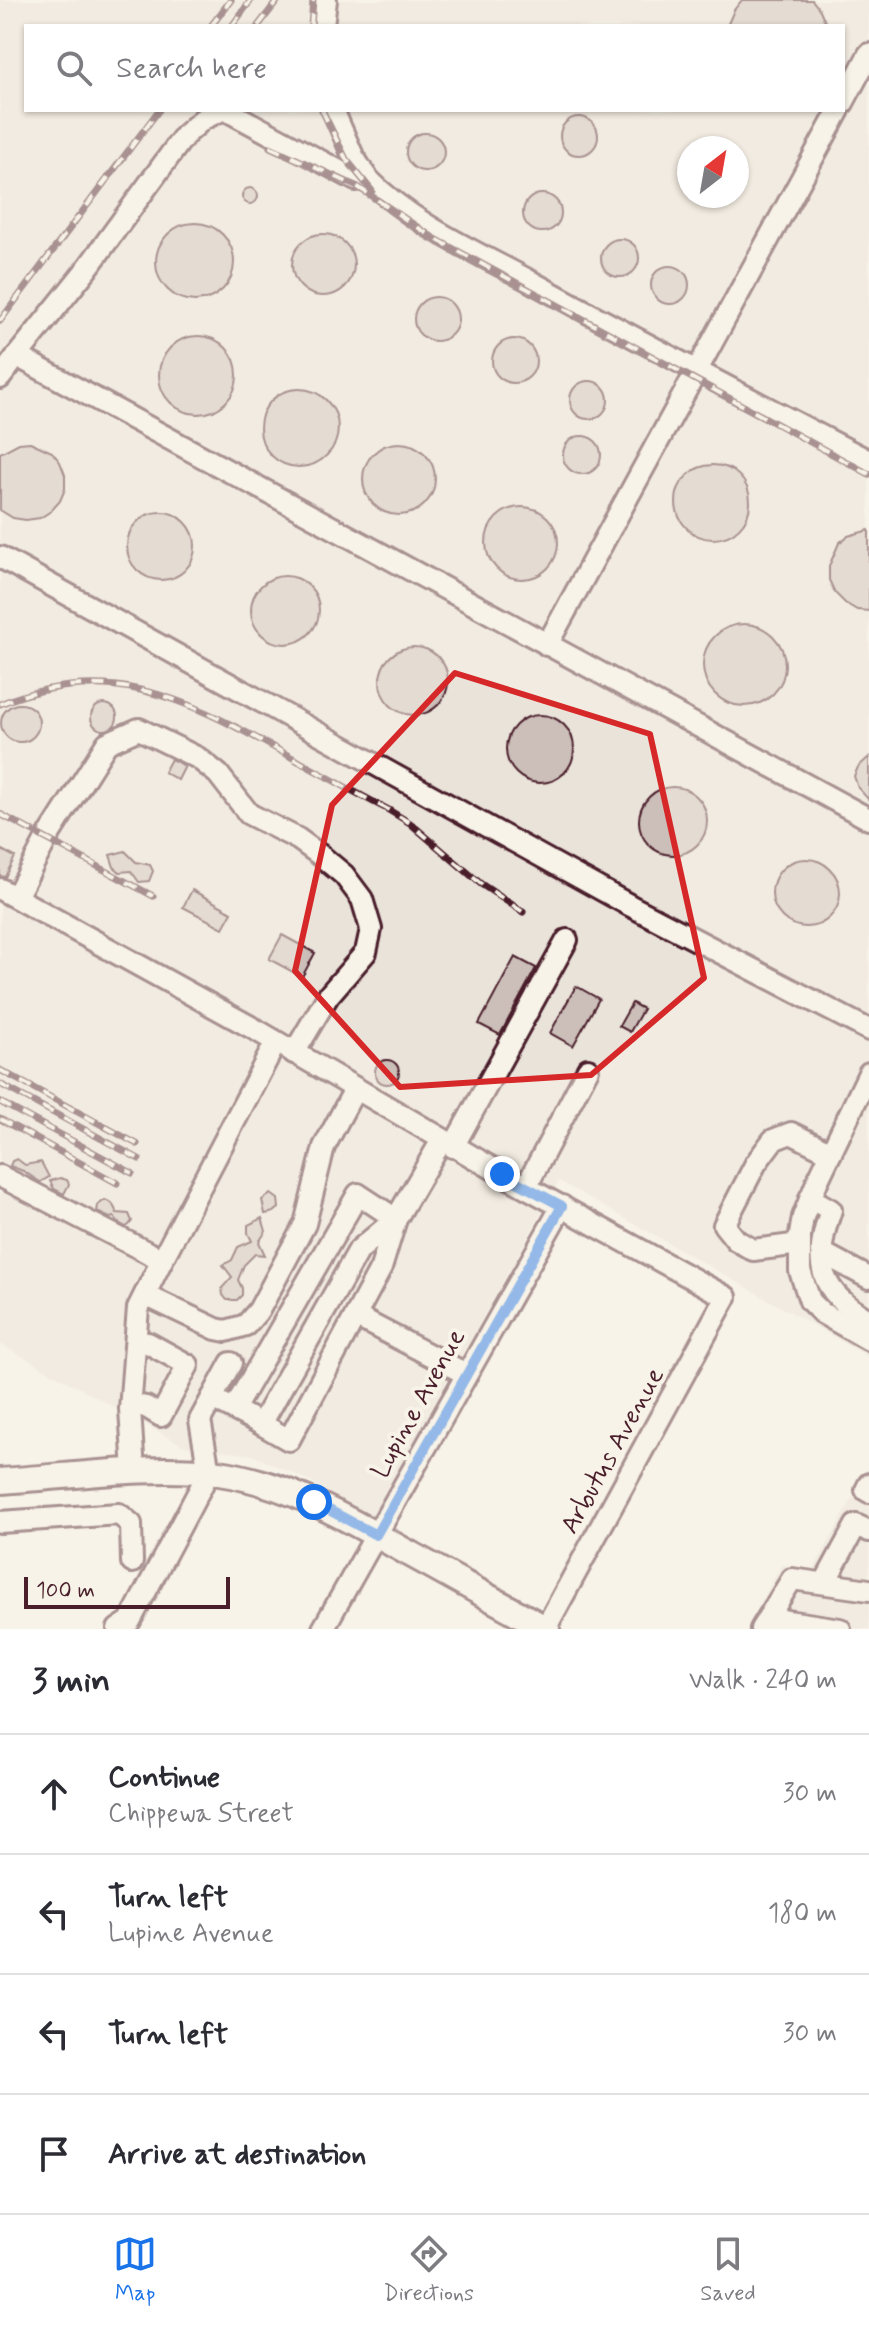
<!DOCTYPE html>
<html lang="en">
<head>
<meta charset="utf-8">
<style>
  :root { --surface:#fff; --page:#f7f7f7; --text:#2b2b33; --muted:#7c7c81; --line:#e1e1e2; --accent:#1a73e8 }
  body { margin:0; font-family:Mynerve,sans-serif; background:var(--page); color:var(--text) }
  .compass { position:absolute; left:677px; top:136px; width:72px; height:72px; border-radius:50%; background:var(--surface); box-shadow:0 2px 6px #0004; rotate:31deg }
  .scale { position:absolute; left:24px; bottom:20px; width:206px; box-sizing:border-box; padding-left:8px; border:4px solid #4a1f2b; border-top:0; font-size:22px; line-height:28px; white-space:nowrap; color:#4a1f2b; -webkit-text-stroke:6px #f7f3e8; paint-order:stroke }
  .stop { position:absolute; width:24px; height:24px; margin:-18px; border:6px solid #1a73e8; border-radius:50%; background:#fff }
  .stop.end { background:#1a73e8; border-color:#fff; box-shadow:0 2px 8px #0008 }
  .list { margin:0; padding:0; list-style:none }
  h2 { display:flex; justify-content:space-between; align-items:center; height:104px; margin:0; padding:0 32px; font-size:34px }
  h2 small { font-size:26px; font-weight:400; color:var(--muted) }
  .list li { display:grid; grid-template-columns:52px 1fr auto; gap:24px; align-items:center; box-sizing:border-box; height:120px; padding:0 32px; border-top:2px solid var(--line) }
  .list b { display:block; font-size:30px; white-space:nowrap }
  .list p { margin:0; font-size:26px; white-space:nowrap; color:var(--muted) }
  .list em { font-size:26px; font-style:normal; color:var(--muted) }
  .icon { flex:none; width:44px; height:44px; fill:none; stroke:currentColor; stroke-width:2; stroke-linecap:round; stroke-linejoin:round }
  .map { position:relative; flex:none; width:869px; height:1629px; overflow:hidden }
  .search { position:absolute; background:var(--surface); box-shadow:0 2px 6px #0004; left:24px; right:24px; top:24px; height:88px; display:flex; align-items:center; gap:20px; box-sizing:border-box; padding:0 28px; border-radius:0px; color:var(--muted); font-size:30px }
  .sheet { height:584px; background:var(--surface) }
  nav { display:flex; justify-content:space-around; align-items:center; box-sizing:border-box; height:112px; border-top:2px solid var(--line); background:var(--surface); font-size:22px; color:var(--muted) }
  nav a { display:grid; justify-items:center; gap:4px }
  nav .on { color:var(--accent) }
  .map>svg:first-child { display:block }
  .built { fill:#eae3da; fill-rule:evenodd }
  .building { fill:#ccbfb9; stroke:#4a1f2b; stroke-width:2 }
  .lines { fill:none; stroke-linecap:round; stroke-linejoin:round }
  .minor-casing { stroke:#4a1f2b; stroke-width:26 }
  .major-casing { stroke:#4a1f2b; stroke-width:30 }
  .minor { stroke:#f7f3e8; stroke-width:20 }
  .major { stroke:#f7f3e8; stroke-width:24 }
  .rail-casing { stroke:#4a1f2b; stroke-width:7 }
  .rail { stroke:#f7f3e8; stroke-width:4; stroke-dasharray:12; stroke-linecap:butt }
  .route { stroke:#1a73e8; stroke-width:10 }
  .marked { fill:none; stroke:#d62828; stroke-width:6; stroke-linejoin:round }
  .labels { text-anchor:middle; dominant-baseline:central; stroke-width:8; stroke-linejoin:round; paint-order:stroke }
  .street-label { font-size:26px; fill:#4a1f2b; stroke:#f7f3e8 }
</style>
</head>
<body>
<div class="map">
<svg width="869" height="1629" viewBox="0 0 869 1629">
  <rect width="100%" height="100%" fill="#f7f3e8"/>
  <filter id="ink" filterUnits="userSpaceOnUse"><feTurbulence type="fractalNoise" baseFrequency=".0125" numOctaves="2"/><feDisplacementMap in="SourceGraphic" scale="16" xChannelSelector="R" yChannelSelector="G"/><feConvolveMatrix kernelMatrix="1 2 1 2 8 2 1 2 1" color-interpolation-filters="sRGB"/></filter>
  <g filter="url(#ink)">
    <!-- built -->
    <g class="built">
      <path d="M 0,0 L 869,0 L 869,1357 L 559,1181 L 372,1519 L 308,1480 L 252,1455 L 184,1446 L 0,1344 ZM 26,26 L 843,26 L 843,110 L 26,110 ZM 689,148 L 737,148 L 737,196 L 689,196 Z"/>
      <polygon points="869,1468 869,1629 747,1629 782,1564 809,1578"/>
    </g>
    <!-- building -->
    <g class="building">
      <polygon points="742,0 812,0 820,10 827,26 727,26 734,10"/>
      <circle cx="579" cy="136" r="19"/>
      <circle cx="425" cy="152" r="19"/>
      <circle cx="250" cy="196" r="8"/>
      <circle cx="542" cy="213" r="19"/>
      <circle cx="195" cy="262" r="39"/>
      <circle cx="323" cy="265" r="31"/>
      <circle cx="620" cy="258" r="19"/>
      <circle cx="670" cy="285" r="19"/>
      <circle cx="436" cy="319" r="22"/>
      <circle cx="198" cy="375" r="39"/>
      <circle cx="514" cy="361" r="22"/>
      <circle cx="589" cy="400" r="19"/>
      <circle cx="299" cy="428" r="39"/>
      <circle cx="582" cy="455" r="19"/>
      <polygon points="30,442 52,452 60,462 65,475 65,489 60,501 51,511 40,518 26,520 13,518 0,510 0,453 19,443"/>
      <circle cx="399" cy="479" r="36"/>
      <circle cx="713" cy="502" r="37"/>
      <circle cx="522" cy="543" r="36"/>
      <circle cx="161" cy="546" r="34"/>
      <polygon points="869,530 869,611 857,610 845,603 835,593 829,580 829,566 839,543 848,536"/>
      <circle cx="285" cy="610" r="34"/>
      <circle cx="744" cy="665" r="41"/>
      <circle cx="414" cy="681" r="34"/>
      <circle cx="20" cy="723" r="19"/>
      <circle cx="104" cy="717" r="13"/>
      <circle cx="540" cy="749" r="34"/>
      <polygon points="869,757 869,800 858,788 854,776 858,767"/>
      <polygon points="171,759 185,766 178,780 164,772"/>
      <circle cx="673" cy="821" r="34"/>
      <polygon points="0,849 15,857 5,877 0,876"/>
      <polygon points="125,851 136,862 150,865 153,871 149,881 139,882 131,871 120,872 114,867 110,855"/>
      <circle cx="806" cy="893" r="34"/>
      <polygon points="192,890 232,912 223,928 183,907"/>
      <polygon points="282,935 315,953 302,977 269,959"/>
      <polygon points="515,957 536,968 500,1035 479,1024"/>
      <polygon points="576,986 599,999 573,1046 550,1033"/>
      <polygon points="632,1003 643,1009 630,1032 619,1026"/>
      <circle cx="387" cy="1072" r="12"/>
      <polygon points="17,1159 25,1165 41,1162 49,1177 40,1182 23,1171 10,1166 12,1161"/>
      <polygon points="60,1178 67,1180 69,1184 64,1194 54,1189 50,1181"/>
      <polygon points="271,1194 278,1199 279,1208 274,1212 265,1214 262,1200"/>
      <polygon points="105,1200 112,1203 117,1213 129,1214 132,1221 129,1225 126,1227 117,1222 114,1217 110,1218 97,1212 98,1205"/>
      <polygon points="262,1218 266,1231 259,1242 265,1255 255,1254 244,1265 238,1280 242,1288 242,1295 237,1300 227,1300 223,1295 222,1288 232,1277 223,1265 232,1260 238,1247 252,1241 248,1233 248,1225"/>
    </g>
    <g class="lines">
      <defs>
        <g id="minor">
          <polyline points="323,26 326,0"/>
          <polyline points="843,103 869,54"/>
          <path d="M 226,110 L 356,180 L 367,178 C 412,224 474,251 530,281 C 642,343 756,402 869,461"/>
          <polyline points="333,110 353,156 367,178"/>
          <polyline points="17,356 86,270 184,136 203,119 222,110"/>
          <polyline points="0,378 17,356 869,819"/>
          <polyline points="0,557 631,906 869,1030"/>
          <polyline points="547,645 839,110"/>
          <polyline points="0,889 258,1031 502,1174 726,1297 545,1629"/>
          <polyline points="16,897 47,838 107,743 139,729 198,758 218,774 249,814 298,839 320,855 344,875 362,899 371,929 366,952 328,996 294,1053"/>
          <polyline points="869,1073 817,1182 803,1217 800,1235 800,1271 810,1301 822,1313 869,1340"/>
          <polyline points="453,1147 567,940"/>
          <polyline points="0,1176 162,1260 276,1042"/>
          <polyline points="526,1187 588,1069"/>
          <path d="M 810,1198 L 831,1210 C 812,1263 819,1292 869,1320"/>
          <polyline points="396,1219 359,1250 261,1424 289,1440 381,1268 396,1219 442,1140"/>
          <polyline points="800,1244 753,1250 736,1240 724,1225 756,1163 773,1140 791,1133 831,1153"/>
          <polyline points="821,1252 869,1278"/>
          <polyline points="145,1295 216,1329 226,1331 246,1325 259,1310 305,1224 324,1147 355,1089"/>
          <polyline points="357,1317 466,1374"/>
          <polyline points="231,1363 212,1398 261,1424"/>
          <polyline points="131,1404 146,1407 161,1416 188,1365 148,1343 136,1342"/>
          <polyline points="234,1409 358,1194 396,1219"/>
          <polyline points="134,1472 130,1409 138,1308 162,1260"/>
          <polyline points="869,1484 866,1490 869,1492"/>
          <polyline points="0,1522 119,1514 131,1524 132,1562"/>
          <polyline points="825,1582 856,1525 869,1531"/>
          <polyline points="768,1618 840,1629"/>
          <polyline points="118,1629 130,1621 209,1472 200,1420 212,1398"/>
          <polyline points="323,1629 562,1206"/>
          <polyline points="761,1629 792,1579 869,1590"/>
        </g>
        <path id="major" d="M 0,1481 C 69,1477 151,1464 219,1473 C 287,1483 344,1517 403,1550 C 451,1576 498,1603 547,1629"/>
      </defs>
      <!-- minor casing -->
      <use href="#minor" class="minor-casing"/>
      <!-- major casing -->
      <use href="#major" class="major-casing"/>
      <!-- minor -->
      <use href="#minor" class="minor"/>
      <!-- major -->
      <use href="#major" class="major"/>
      <defs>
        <g id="rail">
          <polyline points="211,26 231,0"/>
          <polyline points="232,26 251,0"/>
          <polyline points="258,26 278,0"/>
          <polyline points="311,26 313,0"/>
          <polyline points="322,110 346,159 372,191"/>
          <polyline points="270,147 358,187 432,237 869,474"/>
          <polyline points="0,321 159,110"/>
          <path d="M 0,704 C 105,661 181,696 273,747 C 311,768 348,789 387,809 L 410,823 L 481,884 L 523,912"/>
          <polyline points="0,814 153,896"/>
          <polyline points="0,1070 137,1144"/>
          <polyline points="0,1084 139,1159"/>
          <polyline points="0,1102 132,1173"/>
          <polyline points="0,1119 117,1183"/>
        </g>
      </defs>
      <!-- rail casing -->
      <use href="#rail" class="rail-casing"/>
      <!-- rail -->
      <use href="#rail" class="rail"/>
    </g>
  </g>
  <g class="lines" filter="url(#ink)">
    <!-- route -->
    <polyline class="route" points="314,1502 376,1535 562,1206 502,1174"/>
  </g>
  <!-- marked area -->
  <path d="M0 0H869V1629H0ZM 455,673 L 650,734 L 704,978 L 591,1075 L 400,1087 L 295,971 L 332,805 Z" fill="#f7f3e8" fill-opacity=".55" fill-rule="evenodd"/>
  <path class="marked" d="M 455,673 L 650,734 L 704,978 L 591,1075 L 400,1087 L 295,971 L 332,805 Z"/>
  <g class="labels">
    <!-- street labels -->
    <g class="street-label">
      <text transform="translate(419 1404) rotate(-61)">Lupine Avenue</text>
      <text transform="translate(613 1451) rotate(-61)">Arbutus Avenue</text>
    </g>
  </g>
</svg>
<svg class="compass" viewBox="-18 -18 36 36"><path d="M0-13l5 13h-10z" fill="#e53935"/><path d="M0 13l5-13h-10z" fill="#7c7c81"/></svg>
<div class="scale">100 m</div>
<div class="stop" style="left:314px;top:1502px"></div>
<div class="stop end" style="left:502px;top:1174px"></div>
<div class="search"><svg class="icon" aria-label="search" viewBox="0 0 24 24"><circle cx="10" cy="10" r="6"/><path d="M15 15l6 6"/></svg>Search here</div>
</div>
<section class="sheet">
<h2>3 min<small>Walk · 240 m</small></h2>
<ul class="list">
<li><svg class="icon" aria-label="ahead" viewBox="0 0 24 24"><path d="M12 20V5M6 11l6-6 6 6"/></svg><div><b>Continue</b><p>Chippewa Street</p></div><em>30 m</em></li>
<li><svg class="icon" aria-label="left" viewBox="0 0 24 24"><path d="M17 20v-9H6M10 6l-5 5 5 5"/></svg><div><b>Turn left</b><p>Lupine Avenue</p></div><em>180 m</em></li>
<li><svg class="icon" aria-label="left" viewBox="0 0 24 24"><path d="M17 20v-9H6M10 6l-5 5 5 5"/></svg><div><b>Turn left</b></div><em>30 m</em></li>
<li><svg class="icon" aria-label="arrive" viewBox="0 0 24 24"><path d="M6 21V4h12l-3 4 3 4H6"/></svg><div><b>Arrive at destination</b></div></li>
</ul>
</section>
<nav>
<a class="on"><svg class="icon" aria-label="map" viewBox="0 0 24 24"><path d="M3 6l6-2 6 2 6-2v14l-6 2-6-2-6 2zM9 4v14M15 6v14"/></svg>Map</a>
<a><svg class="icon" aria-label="directions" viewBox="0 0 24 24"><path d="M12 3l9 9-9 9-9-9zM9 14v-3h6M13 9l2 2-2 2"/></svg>Directions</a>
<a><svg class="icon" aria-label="saved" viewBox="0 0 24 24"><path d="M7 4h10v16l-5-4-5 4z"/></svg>Saved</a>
</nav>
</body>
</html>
